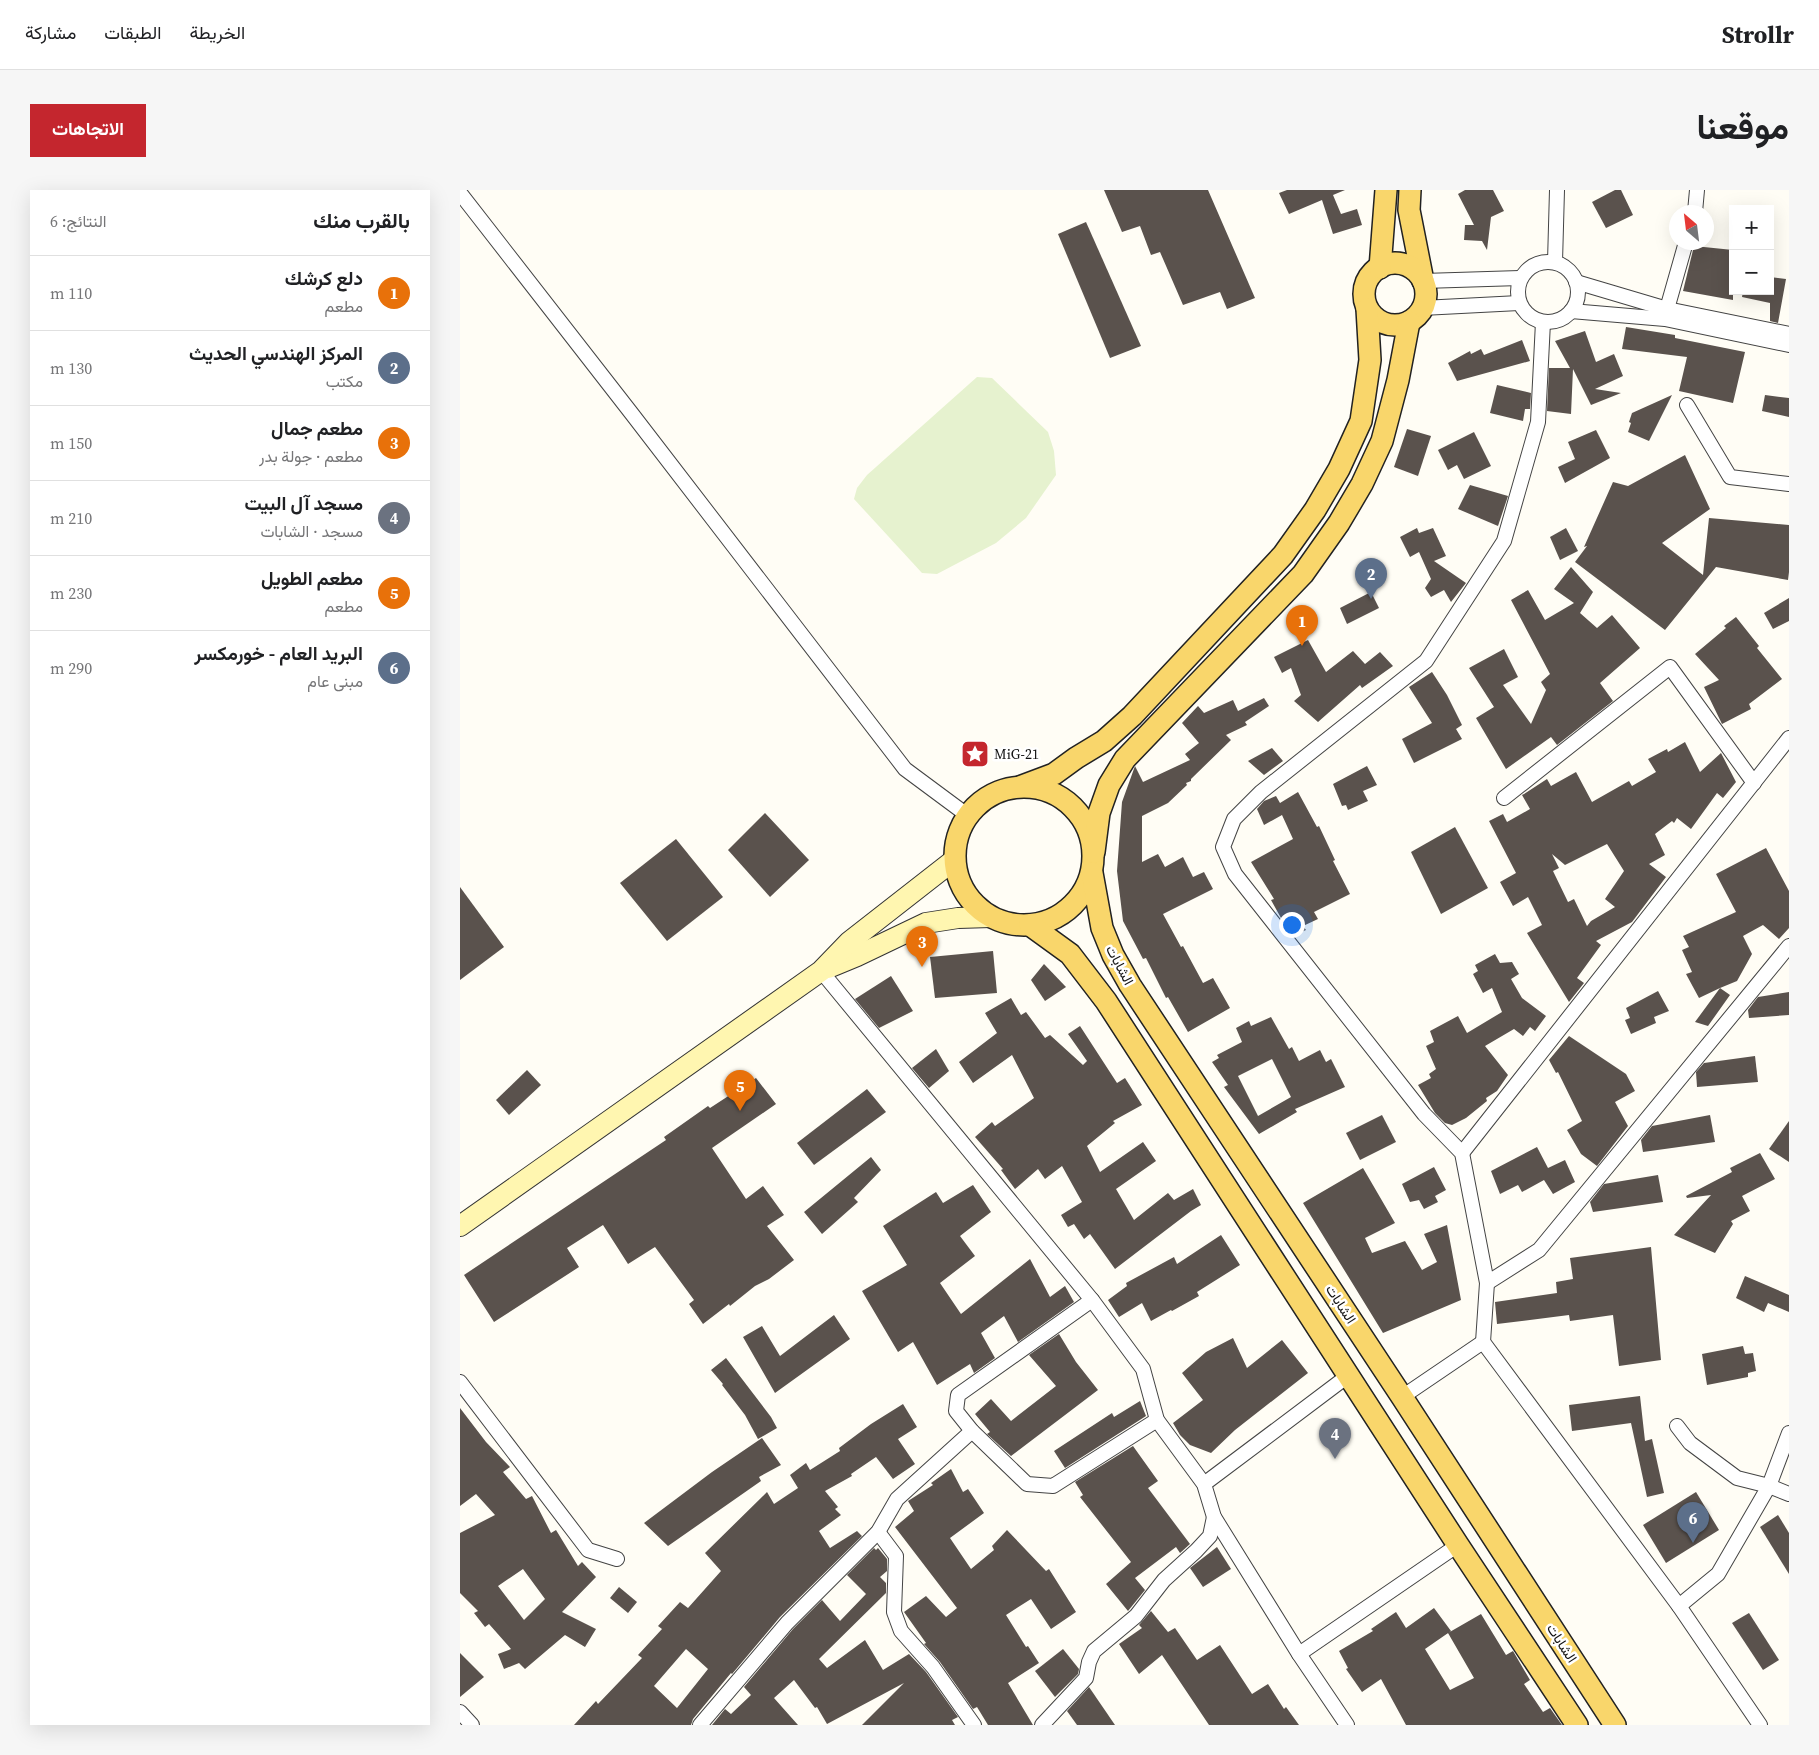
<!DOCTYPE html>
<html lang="ar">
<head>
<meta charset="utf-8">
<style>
  :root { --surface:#fff; --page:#f6f6f6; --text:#202124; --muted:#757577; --line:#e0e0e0; --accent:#c4262e }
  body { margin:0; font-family:"Source Serif 4",Vazirmatn,serif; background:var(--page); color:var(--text); direction:rtl }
  .controls { position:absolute; right:15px; top:15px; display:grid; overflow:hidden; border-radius:0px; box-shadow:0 5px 20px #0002 }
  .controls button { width:45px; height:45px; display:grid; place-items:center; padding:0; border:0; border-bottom:1px solid var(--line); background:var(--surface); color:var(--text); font:25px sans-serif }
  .compass { position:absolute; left:1209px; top:15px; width:45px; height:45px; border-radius:50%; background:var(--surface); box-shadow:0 5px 20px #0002; rotate:332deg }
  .you { position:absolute; left:831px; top:734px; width:18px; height:18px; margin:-12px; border:4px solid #fff; border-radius:50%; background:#1a73e8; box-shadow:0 0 0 8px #1a73e833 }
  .badge { display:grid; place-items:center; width:32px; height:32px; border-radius:50%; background:var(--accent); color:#fff; font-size:16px; font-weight:700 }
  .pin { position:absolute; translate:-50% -41px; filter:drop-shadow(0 1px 2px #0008) }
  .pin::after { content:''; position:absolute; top:26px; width:18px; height:15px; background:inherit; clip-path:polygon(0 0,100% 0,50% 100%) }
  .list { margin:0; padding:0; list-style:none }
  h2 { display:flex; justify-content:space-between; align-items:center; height:65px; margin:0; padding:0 20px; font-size:21px }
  h2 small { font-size:16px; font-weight:400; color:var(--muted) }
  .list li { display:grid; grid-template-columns:32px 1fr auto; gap:15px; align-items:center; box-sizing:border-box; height:75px; padding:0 20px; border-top:1px solid var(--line) }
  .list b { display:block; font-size:19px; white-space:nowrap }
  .list p { margin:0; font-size:16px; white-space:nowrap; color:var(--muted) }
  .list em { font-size:16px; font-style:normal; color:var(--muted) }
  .map { position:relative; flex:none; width:1329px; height:1535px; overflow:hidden; direction:ltr; border-radius:0px }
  header { display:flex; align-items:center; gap:30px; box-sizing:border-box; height:70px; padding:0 25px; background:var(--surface); border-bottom:1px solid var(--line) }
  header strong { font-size:24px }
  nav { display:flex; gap:28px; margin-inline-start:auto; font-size:18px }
  .intro { display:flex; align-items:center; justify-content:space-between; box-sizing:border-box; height:120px; padding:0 30px }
  h1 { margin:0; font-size:35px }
  .button { padding:12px 22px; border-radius:0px; background:var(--accent); color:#fff; font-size:18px; font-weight:700 }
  main { display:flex; gap:30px; padding:0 30px }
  aside { flex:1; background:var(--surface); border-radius:0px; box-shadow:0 5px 20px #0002 }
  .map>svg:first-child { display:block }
  .pitch { fill:#e6f2cf }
  .building { fill:#5a524d; fill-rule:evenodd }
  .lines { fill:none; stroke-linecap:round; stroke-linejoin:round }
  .minor-casing { stroke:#444; stroke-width:16 }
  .secondary-casing { stroke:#333; stroke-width:22 }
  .primary-casing { stroke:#222; stroke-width:24 }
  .minor { stroke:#fff; stroke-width:14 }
  .secondary { stroke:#fff6b0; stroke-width:20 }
  .primary { stroke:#f9d66b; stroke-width:21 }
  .labels { text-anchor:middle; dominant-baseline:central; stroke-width:5; stroke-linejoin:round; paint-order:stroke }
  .poi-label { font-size:14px; fill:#111; stroke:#fff; text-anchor:start }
  .street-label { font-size:14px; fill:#111; stroke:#fff }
</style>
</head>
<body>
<header>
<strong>Strollr</strong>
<nav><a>الخريطة</a><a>الطبقات</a><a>مشاركة</a></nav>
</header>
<div class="intro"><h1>موقعنا</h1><a class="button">الاتجاهات</a></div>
<main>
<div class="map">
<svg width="1329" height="1535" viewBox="0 0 1329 1535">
  <rect width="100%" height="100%" fill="#fffdf5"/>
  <!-- pitch -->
  <polygon class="pitch" points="517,187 532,188 588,242 594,261 596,285 566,328 536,353 477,384 462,383 394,309 397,298 407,285"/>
  <!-- building -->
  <g class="building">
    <polygon points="644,0 748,0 795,108 767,119 760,102 723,115 700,62 691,65 680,36 662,42"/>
    <polygon points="827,0 885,0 873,5 881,24 897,19 902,35 873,44 862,10 829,24 819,3"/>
    <polygon points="1005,0 1033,0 1044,21 1031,27 1027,60 1022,51 1004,50 1005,35 1014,35 998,4"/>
    <polygon points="1155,0 1161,0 1173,25 1146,38 1132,12"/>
    <polygon points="626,32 681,156 650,168 598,44"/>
    <polygon points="1234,56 1273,60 1273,110 1223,101"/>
    <polygon points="1310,87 1326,89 1318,133 1310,131 1310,113 1282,107 1283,101 1310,101"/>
    <polygon points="1166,137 1215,145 1215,148 1285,162 1273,213 1219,201 1227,167 1162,159"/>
    <polygon points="1125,141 1136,172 1154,164 1163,186 1135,199 1161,203 1131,215 1113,179 1111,224 1087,221 1089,178 1110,178 1095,151"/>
    <polygon points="1062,150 1070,171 997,191 988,173 1010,161 1011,164 1021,159 1024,165"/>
    <polygon points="1037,195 1071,203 1070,219 1065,219 1063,231 1030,223"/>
    <polygon points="1212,205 1189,251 1168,242 1171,233 1169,232 1172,223"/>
    <polygon points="1305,205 1329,208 1329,227 1302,221"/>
    <polygon points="947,239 971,246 958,286 934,277"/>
    <polygon points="1136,240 1150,268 1105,293 1098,277 1115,269 1108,252"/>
    <polygon points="1014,242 1031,276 1004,289 997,275 988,280 978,260"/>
    <polygon points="1225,265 1250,319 1202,353 1243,385 1249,328 1329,335 1329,382 1328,390 1256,377 1205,440 1115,372 1127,356 1124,357 1153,292 1168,296"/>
    <polygon points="1010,295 1048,306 1038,336 998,319"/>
    <polygon points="957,338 959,343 973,338 986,366 974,371 1006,393 991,412 984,400 971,407 965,398 971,389 959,362 950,367 940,347"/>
    <polygon points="1106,338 1118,361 1100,370 1090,347"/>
    <polygon points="1111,377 1133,402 1120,423 1137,438 1152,425 1180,458 1140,493 1153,511 1097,555 1091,547 1046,579 1016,528 1034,517 1009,478 1044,459 1058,487 1043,495 1071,534 1086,500 1081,492 1090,484 1051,410 1068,400 1085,430 1114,413 1094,399"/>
    <polygon points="911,402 919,418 887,434 880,418"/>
    <polygon points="1329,408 1329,431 1313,439 1304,423"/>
    <polygon points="1276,427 1299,456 1297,458 1322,489 1289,514 1291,519 1262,534 1244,497 1259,490 1235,464 1266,438 1264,436"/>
    <polygon points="848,450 866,482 893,461 905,474 920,462 933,476 902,498 900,495 858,532 834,511 841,505 831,478 822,483 814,467"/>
    <polygon points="972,482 987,505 1002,535 996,539 1002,549 954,573 942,549 972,533 949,497"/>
    <polygon points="804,508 809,516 785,532 787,535 766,545 771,550 731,589 731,591 726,593 727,595 708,613 682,626 682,672 698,664 705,677 723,667 733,687 744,682 753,699 703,724 721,757 723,756 743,793 753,788 770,818 728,842 708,807 706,808 686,768 683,769 663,731 657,681 662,612 675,576 683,592 730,570 725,564 739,553 722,533 738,516 744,523 773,510 778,521"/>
    <path d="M 1225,552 L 1240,582 L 1261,563 L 1276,592 L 1263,608 L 1257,603 L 1231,639 L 1217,628 L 1214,633 L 1212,631 L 1195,644 L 1205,665 L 1189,674 L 1206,687 L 1172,732 L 1136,751 L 1141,755 L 1117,788 L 1124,793 L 1109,812 L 1067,743 L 1082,735 L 1068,707 L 1053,716 L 1040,692 L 1056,683 L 1029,631 L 1043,624 L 1047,632 L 1070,619 L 1062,605 L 1064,604 L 1087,589 L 1091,596 L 1116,582 L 1132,612 L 1169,591 L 1172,596 L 1196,582 L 1188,569 L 1207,559 L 1208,562 ZM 1147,654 L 1164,681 L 1145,709 L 1155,717 L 1131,731 L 1127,736 L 1114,709 L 1108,712 L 1093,681 L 1099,678 L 1092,664 L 1105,675 Z"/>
    <polygon points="812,558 823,571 804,585 788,571"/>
    <polygon points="907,576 917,595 903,601 908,611 888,620 886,615 882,616 873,594"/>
    <polygon points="838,602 857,637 859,636 875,670 873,671 890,704 854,722 858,729 843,736 846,740 834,745 821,728 811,710 814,709 791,672 833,649 822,625 804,635 797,619 804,611 816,606 820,613"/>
    <polygon points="305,623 349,670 310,707 268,660"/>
    <polygon points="995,637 1028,698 981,724 951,662"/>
    <polygon points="216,649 263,707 207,751 160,693"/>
    <polygon points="1306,658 1329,701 1329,738 1319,749 1303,735 1283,746 1292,764 1277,791 1260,798 1270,805 1248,836 1235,832 1260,798 1239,808 1226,784 1232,782 1222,760 1229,757 1223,746 1276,722 1256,684"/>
    <polygon points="0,697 44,757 0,790"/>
    <polygon points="533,761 537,803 475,808 470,767"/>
    <polygon points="1035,764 1040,773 1052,772 1059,784 1051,789 1062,808 1086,826 1075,841 1070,837 1063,846 1054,839 1025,856 1048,885 1037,901 1026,908 1027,911 1006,928 992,935 985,933 975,923 958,895 971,888 969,884 976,879 966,856 974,852 970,841 998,826 1007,843 1042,822 1032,798 1023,803 1013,784 1018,781 1015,775"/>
    <polygon points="584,774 606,797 585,811 571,790"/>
    <polygon points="431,786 453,821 419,838 395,809"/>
    <polygon points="1198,801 1209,821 1194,827 1196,833 1171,844 1165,830 1170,828 1166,818"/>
    <polygon points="1329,802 1329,825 1289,828 1288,820 1298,807"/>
    <polygon points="551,808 561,825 566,822 585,848 590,845 623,875 627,871 608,844 620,836 657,893 665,888 682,915 653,931 655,933 627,956 640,982 683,952 696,971 656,999 674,1030 708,1003 714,1010 733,999 741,1015 731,1021 655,1079 630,1044 624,1049 614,1034 608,1037 601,1025 622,1012 602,976 585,989 578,979 555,999 541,980 543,979 515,947 532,932 535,936 574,908 552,865 513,893 499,872 537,843 525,823"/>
    <path d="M 811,827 L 829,859 L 832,857 L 839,871 L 860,860 L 866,872 L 871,869 L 885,897 L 835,919 L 837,922 L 799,944 L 764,897 L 768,895 L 752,872 L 759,868 L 757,865 L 782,852 L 776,838 L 789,831 L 791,836 ZM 812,869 L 831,907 L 798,926 L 778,886 Z"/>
    <polygon points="1109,846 1166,884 1175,901 1155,912 1168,936 1137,976 1121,964 1107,940 1122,931 1098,882 1096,883 1089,870"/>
    <polygon points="476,859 489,881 469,898 452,878"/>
    <polygon points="1295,866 1298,892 1237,897 1236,882 1244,873"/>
    <polygon points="67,880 81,895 49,925 36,910"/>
    <polygon points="296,888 316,914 252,958 286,1009 303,996 324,1025 307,1036 334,1070 309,1089 295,1096 270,1116 269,1114 243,1134 229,1114 234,1110 195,1057 168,1074 143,1035 107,1058 119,1077 34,1132 4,1085 206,950 204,947 248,916 250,918"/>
    <polygon points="407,899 426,922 354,975 337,953"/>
    <polygon points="922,925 936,952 900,970 886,943"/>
    <polygon points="1250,925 1255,952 1183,962 1181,950 1192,936"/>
    <polygon points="1329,931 1329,972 1309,959"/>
    <polygon points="1077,957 1088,978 1105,970 1115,992 1093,1004 1084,990 1062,1002 1058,995 1040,1004 1031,981"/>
    <polygon points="1300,963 1315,989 1282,1006 1290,1021 1271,1031 1273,1034 1255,1063 1214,1045 1251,1005 1227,1008 1226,1006 1272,982 1270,978"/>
    <polygon points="411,967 421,980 394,1008 398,1012 362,1044 344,1022"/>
    <polygon points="974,977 986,1000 975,1006 978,1012 964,1019 959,1010 950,1012 942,994"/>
    <polygon points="903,978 935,1033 905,1048 912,1063 945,1051 962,1080 977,1072 964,1044 987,1035 1001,1110 923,1143 843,1013"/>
    <polygon points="1198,985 1203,1012 1133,1022 1130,1012 1144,994"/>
    <polygon points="513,995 531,1022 500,1046 515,1066 480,1093 501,1124 570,1069 590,1107 605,1096 614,1112 558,1152 544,1126 521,1143 535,1168 514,1183 510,1174 477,1195 453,1152 438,1162 402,1101 447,1075 423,1036 476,1002 483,1013"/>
    <polygon points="761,1045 780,1075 737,1102 739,1106 712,1121 711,1120 691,1131 682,1113 659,1127 648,1110 667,1096 666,1093 714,1067 717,1074"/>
    <polygon points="1191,1057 1201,1170 1159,1176 1153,1125 1110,1131 1109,1125 1037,1134 1035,1112 1097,1103 1096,1092 1113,1089 1110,1068"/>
    <polygon points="1285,1086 1329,1105 1329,1122 1308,1113 1304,1122 1276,1108"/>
    <polygon points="374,1125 390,1149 315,1203 283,1147 302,1136 320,1166"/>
    <polygon points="599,1144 616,1172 638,1200 551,1266 527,1244 530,1242 515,1224 531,1209 551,1231 596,1196 569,1165"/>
    <polygon points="773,1148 787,1178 822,1150 848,1183 775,1240 751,1263 730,1255 720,1245 713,1233 743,1210 722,1183 746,1162"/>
    <polygon points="1283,1156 1285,1164 1293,1163 1296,1181 1288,1183 1288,1187 1247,1195 1242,1164"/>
    <polygon points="266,1168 311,1227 317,1238 298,1249 285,1225 262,1195 263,1194 251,1180"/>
    <polygon points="1180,1206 1185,1251 1192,1249 1204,1303 1187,1307 1171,1233 1112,1241 1109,1215"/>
    <polygon points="680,1211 686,1226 605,1278 594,1261 652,1223 654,1227"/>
    <path d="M 443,1214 L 457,1237 L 438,1249 L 455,1274 L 433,1289 L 416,1267 L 391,1284 L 392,1286 L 365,1301 L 378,1317 L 375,1319 L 381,1325 L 359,1341 L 370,1358 L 397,1341 L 402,1346 L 320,1427 L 272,1484 L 271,1483 L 233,1529 L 231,1535 L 114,1535 L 136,1511 L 138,1514 L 182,1468 L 178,1465 L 202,1439 L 198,1436 L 220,1412 L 228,1418 L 261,1381 L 245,1363 L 307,1302 L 314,1314 L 338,1298 L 330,1285 L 346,1273 L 350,1280 L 380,1261 L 379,1258 L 411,1234 ZM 226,1459 L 248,1479 L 217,1518 L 194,1496 Z"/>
    <path d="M 0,1218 L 26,1252 L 50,1277 L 43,1282 L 66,1309 L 72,1306 L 91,1343 L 96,1340 L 118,1376 L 122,1372 L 136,1387 L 102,1422 L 136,1439 L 125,1457 L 105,1445 L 65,1479 L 59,1473 L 44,1479 L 38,1464 L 51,1459 L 29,1434 L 25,1437 L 14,1423 L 18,1421 L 0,1403 L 0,1343 L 35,1325 L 16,1304 L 0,1316 ZM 63,1379 L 85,1409 L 64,1430 L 38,1396 Z"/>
    <polygon points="302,1248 321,1275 299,1287 301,1291 208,1356 184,1333 252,1282"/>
    <polygon points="673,1256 698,1291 688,1298 730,1354 720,1363 716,1357 675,1388 685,1400 668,1421 646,1394 671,1372 620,1307 623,1305 615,1292"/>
    <polygon points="491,1279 503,1302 508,1299 524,1323 490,1348 511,1379 534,1360 532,1356 547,1340 586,1381 589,1379 616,1422 591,1439 571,1409 546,1425 566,1457 568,1456 579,1473 548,1493 573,1535 528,1535 517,1517 513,1519 480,1472 464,1454 466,1453 444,1422 466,1406 486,1427 497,1418 435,1337 454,1321 448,1311 473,1295 471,1293"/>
    <polygon points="1236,1302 1259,1340 1206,1373 1183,1335"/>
    <polygon points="1318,1325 1329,1343 1329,1384 1300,1337"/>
    <polygon points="757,1357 771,1379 743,1397 730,1378"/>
    <polygon points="414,1358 416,1360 418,1358 427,1369 427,1381 420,1387 426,1393 426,1403 359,1469 367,1478 405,1450 423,1480 449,1464 466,1482 498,1527 492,1530 495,1535 402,1535 444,1493 367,1534 357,1517 355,1518 334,1490 314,1508 338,1535 252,1535 265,1519 271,1524 291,1505 284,1497 333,1439 362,1410 380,1431 406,1404 387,1385"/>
    <polygon points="159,1397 177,1412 168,1423 150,1408"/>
    <polygon points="974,1418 991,1441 965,1459 990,1500 1014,1488 988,1443 1021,1424 1046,1465 1053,1461 1070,1490 1064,1494 1083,1522 1090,1518 1102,1535 946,1535 921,1489 902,1502 886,1479 888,1478 879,1461 913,1441 911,1439 936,1422 946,1438"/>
    <polygon points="691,1421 708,1442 715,1438 737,1470 760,1455 792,1504 808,1494 824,1519 826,1517 839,1535 749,1535 702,1465 679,1484 659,1454 682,1438 679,1435"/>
    <polygon points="1289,1423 1319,1470 1303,1480 1272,1433"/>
    <polygon points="603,1459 619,1479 618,1484 595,1507 575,1481"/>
    <polygon points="0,1463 24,1487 0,1507"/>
    <polygon points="629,1497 655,1535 617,1535 607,1521"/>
  </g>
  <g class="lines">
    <defs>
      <g id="minor">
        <polyline points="0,3 172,224 445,579 507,625"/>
        <polyline points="1235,22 1237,0"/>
        <circle cx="1088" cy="102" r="30"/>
        <polyline points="1095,72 1097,0"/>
        <polyline points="963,91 1060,88"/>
        <polyline points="1116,92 1207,119 1329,144"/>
        <polyline points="962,118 1059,113"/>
        <polyline points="1207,119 1226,52"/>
        <polyline points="1111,121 1205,129 1329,155"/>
        <polyline points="1227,215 1270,287 1329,294"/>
        <polyline points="1044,608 1210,477 1294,593"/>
        <polyline points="361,781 632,1110 683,1179 697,1230 744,1294 754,1327 839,1464 887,1535"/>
        <polyline points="1002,963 1329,548"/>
        <polyline points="1027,1093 1079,1060 1329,756"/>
        <polyline points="632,1110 498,1205 496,1221 512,1241 567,1294 593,1296 697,1230"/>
        <polyline points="1023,1152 1027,1093 1002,963 964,924 775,684 763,657 774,629 801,602 966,471 1044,351 1078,232 1083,132"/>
        <polyline points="0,1192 128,1360 157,1369"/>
        <polyline points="942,1207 1023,1152 1219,1416 1300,1535"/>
        <polyline points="1217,1236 1230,1253 1277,1288 1309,1296 1329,1304"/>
        <polyline points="744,1294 889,1185"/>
        <polyline points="418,1342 436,1366 434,1422 441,1441 473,1477 514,1535"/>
        <polyline points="1219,1416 1258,1384 1309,1296 1329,1243"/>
        <polyline points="839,1464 998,1355"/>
        <polyline points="0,1522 12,1535"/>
        <polyline points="240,1535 327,1433 418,1342 437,1309 512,1241"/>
        <polyline points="582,1535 626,1488 629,1472 634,1461 676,1426 704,1390 736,1361 750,1346 754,1327"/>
      </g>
      <g id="secondary">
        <polyline points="368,778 397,766 466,733 498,728 531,727"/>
        <polyline points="0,1036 361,781 389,752 494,670"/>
      </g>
      <g id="primary">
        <polyline points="950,0 949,20 963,91"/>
        <circle cx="935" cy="104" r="31"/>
        <polyline points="920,78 926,0"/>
        <polyline points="562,596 594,584 616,568 644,551 672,526 823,365 855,320 879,279 901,231 910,170 907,119"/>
        <circle cx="564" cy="666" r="69"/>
        <polyline points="634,662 639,623 649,595 665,569 843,384 879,333 902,294 922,251 938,190 949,132"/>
        <polyline points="632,683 642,738 653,765 670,795 942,1207 1155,1535"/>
        <polyline points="570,735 610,764 646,811 998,1355 1117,1535"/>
      </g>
    </defs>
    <!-- minor casing -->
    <use href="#minor" class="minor-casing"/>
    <!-- secondary casing -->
    <use href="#secondary" class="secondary-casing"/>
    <!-- primary casing -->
    <use href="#primary" class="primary-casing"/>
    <!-- minor -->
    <use href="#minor" class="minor"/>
    <!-- secondary -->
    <use href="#secondary" class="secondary"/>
    <!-- primary -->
    <use href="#primary" class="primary"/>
  </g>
  <!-- icons -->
  <defs>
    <symbol id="sight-square" viewBox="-11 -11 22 22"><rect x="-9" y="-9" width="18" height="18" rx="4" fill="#c4262e" stroke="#fff"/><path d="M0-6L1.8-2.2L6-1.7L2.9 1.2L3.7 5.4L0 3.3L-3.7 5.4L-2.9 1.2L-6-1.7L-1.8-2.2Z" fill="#fff"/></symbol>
  </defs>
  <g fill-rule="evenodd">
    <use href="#sight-square" x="499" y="548" width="32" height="32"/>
  </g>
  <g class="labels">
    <!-- poi labels -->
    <g class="poi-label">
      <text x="534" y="564">MiG-21</text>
    </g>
    <!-- street labels -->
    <g class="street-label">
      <text transform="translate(660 775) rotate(62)">الشابات</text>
      <text transform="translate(881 1114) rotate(57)">الشابات</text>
      <text transform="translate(1102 1453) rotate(57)">الشابات</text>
    </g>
  </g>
</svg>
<div class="controls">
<button>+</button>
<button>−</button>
</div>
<svg class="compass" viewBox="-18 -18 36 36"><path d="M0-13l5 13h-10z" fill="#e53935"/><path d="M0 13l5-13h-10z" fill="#757577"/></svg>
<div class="you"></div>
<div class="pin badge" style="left:842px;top:456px;background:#e8710a">1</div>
<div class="pin badge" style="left:911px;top:409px;background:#5c6f8a">2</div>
<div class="pin badge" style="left:462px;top:777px;background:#e8710a">3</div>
<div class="pin badge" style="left:875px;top:1269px;background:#6b7280">4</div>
<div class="pin badge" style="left:280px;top:921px;background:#e8710a">5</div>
<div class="pin badge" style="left:1233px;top:1353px;background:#5c6f8a">6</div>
</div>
<aside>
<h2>بالقرب منك<small>النتائج: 6</small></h2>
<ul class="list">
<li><span class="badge" style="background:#e8710a">1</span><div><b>دلع كرشك</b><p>مطعم</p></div><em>110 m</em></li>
<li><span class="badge" style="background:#5c6f8a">2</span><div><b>المركز الهندسي الحديث</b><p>مكتب</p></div><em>130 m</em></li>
<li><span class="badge" style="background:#e8710a">3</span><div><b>مطعم جمال</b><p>مطعم · جولة بدر</p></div><em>150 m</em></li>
<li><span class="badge" style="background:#6b7280">4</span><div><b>مسجد آل البيت</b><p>مسجد · الشابات</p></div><em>210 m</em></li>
<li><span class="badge" style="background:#e8710a">5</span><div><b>مطعم الطويل</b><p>مطعم</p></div><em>230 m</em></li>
<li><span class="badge" style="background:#5c6f8a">6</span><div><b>البريد العام - خورمكسر</b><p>مبنى عام</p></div><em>290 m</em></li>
</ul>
</aside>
</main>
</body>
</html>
